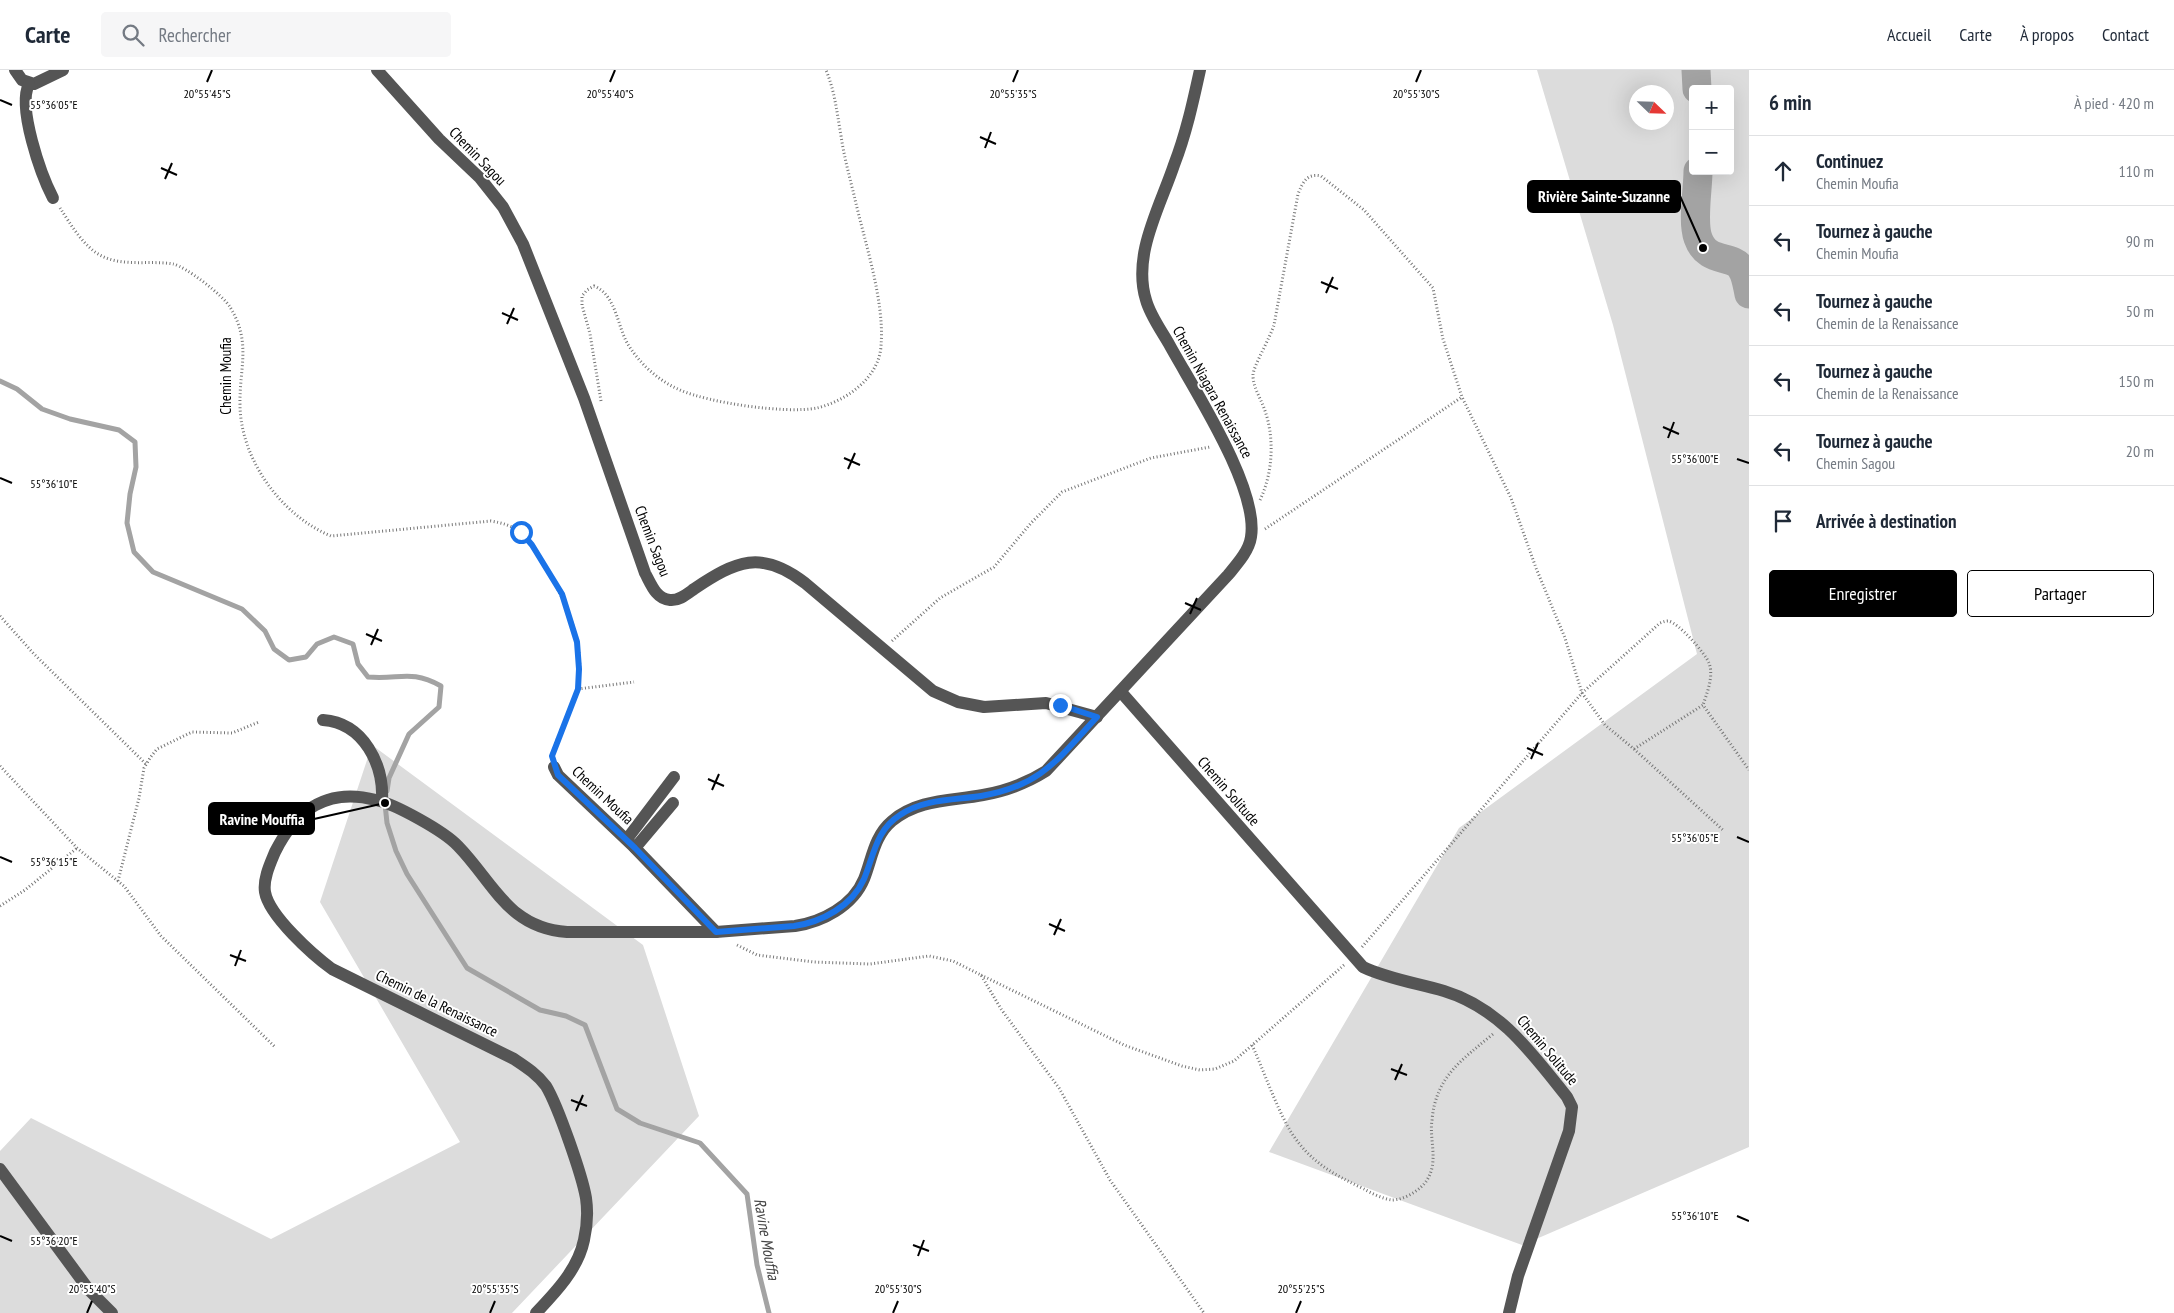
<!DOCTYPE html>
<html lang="fr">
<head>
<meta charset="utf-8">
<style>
  :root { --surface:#fff; --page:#f6f6f7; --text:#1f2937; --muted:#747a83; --line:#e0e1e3; --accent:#000 }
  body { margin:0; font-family:"PT Sans Narrow",sans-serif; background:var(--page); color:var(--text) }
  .controls { position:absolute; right:15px; top:15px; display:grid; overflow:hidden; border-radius:5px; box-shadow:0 5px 20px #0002 }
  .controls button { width:45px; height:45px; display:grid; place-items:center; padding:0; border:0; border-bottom:1px solid var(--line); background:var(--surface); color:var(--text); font:25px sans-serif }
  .compass { position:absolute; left:1629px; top:15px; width:45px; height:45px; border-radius:50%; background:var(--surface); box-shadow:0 5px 20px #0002; rotate:113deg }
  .stop { position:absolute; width:15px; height:15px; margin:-11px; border:4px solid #1a73e8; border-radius:50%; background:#fff }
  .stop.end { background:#1a73e8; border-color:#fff; box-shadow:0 1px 5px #0008 }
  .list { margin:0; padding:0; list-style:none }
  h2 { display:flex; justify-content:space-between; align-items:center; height:65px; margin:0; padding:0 20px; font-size:21px }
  h2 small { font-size:16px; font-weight:400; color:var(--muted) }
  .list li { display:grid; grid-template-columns:32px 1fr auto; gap:15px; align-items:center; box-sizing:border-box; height:70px; padding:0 20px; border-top:1px solid var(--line) }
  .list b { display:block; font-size:19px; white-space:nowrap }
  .list p { margin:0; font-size:16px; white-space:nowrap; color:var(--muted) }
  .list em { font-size:16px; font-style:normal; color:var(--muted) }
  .actions { display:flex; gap:10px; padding:15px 20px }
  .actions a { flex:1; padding:11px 0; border:1px solid var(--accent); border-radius:5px; text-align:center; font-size:18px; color:var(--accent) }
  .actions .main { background:var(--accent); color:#fff }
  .icon { flex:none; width:28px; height:28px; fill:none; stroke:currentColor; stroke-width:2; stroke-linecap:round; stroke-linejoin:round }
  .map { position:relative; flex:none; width:1749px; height:1243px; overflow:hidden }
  header { display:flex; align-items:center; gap:30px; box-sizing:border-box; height:70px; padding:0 25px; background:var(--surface); border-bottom:1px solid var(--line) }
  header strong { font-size:24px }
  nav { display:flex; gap:28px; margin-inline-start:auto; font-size:18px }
  .search { width:350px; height:45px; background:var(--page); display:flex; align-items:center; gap:12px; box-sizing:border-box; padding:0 18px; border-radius:5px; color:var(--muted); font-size:19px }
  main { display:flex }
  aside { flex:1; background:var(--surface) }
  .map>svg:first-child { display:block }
  .green { fill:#dcdcdc; fill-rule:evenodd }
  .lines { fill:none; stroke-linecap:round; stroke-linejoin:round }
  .stream { stroke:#a3a3a3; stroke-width:5 }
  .river { stroke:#a3a3a3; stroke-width:29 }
  .path { stroke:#777; stroke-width:3; stroke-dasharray:1 2.5; stroke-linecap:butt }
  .minor { stroke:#555; stroke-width:12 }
  .route { stroke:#1a73e8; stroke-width:6 }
  .ticks { fill:none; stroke:#000; stroke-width:2 }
  .labels { text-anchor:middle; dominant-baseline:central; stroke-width:4; stroke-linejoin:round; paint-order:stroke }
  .street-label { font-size:15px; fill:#000; stroke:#fff }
  .water-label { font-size:16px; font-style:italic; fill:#444; stroke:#fff }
  .ticks-label { font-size:12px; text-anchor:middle; fill:#000; stroke:#fff; stroke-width:4; stroke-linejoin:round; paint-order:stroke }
  .leader { fill:none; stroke:#000; stroke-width:2 }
  .callout-dot { fill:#000; stroke:#fff; stroke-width:2 }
  .callout { fill:#000; stroke:#000; stroke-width:2 }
  .callout-label { font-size:16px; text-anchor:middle; font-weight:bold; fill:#fff }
</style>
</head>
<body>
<header>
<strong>Carte</strong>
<div class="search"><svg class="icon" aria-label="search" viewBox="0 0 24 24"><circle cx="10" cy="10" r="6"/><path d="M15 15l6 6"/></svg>Rechercher</div>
<nav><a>Accueil</a><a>Carte</a><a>À propos</a><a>Contact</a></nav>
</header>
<main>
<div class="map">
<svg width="1749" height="1243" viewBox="0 0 1749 1243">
  <rect width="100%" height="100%" fill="#fff"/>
  <!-- green -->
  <g class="green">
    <path d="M 1537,0 L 1749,0 L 1749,1077 L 1522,1175 L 1269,1082 L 1459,758 L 1697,584 L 1613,255 ZM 1693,19 L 1730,19 L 1730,101 L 1693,101 ZM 1636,22 L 1666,22 L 1666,52 L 1636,52 Z"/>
    <polygon points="372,675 643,875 699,1046 512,1243 0,1243 0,1081 31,1048 271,1169 460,1072 320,832"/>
  </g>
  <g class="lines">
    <!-- stream -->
    <g class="stream">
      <path d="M 0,311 L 17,319 L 42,339 L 70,349 L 119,360 L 135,372 L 136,397 L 130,424 L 127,453 L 134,482 L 153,502 L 242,539 L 265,561 L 274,579 L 289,590 L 306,587 L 317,574 L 334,567 L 353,574 L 358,594 L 368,607 C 400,610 410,599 441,616 L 439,637 L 409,664 L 389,708 L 387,721"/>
      <polyline points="385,734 387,753 396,781 407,804 467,898 540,940 566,946 585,955 617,1039 640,1053 700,1073 747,1124 757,1195 769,1243"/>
    </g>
    <!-- river -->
    <g class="river">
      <polyline points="1696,0 1697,19"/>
      <path d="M 1698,101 C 1698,120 1692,151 1698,168 C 1707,194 1732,184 1741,198 C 1746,205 1747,215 1749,224"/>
    </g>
    <!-- path -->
    <g class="path">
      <path d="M 60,138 C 70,153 84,178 102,186 C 123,197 150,190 173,194 C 185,196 224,226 230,237 C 252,273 239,298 240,336 C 241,390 282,446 331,466 L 491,451 C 502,453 510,455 519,461 C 529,468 536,481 542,491 C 564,528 588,575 577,620 C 572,642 557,662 553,684"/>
      <path d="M 601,331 L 590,264 L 582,235 L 582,226 L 587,220 L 594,216 C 617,225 617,258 629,276 C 641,295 659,311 680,320 C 710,333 785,344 817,338 C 846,331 879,308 881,276 C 885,231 864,170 854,125 C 849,105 844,86 841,66 C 837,43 835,22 826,0"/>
      <path d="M 1260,430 C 1273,403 1275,367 1264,338 C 1260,327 1253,317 1253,305 C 1253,297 1270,268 1274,255 L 1298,124 C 1303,112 1307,103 1321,106 L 1364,140 L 1433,218 L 1443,269 L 1462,327 L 1511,428 L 1536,498 L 1565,568 L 1582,623 L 1605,655 L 1634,679 L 1724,761"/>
      <polyline points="1265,459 1462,327"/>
      <polyline points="0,546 34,584 146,694"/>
      <polyline points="892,571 940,528 994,497 1031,453 1062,422 1151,388 1210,377"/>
      <polyline points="578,619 634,612"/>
      <polyline points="1634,679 1703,635 1749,700"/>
      <polyline points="0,696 77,778 124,816 161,866 275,977"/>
      <polyline points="118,811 139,728 144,698 150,688 157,679 192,662 232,663 259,652"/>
      <polyline points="0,836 25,820 77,778"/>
      <polyline points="737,875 757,885 814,892 870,894 929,886 953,891 981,905 1001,939 1059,1018 1110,1110 1204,1243"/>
      <path d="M 1362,877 L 1582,623 L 1660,553 C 1663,552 1665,551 1668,551 C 1678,552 1705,583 1709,593 C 1714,606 1707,623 1703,635"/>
      <polyline points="981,905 1124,975 1182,996 1200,1000 1215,999 1234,991 1344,895"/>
      <path d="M 1252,975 C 1265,1003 1275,1035 1291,1062 C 1310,1092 1333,1104 1364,1119 C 1371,1123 1383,1129 1392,1130 C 1404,1130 1421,1120 1427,1110 C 1439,1091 1429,1070 1432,1050 C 1436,1006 1462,990 1493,964"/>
    </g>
    <!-- minor -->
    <g class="minor">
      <polyline points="15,0 22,10 34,14 63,0"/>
      <path d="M 377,0 L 439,69 L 480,108 L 503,137 L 523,174 L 584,328 L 645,503 C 651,514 656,529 670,530 C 679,531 687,524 694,519 C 736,491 761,479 805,513 L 933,621 L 958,632 L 984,637 L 1046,633 L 1097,647"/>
      <path d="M 29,14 C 17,37 41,105 53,128"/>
      <path d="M 1121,622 L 1363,897 C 1388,909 1417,913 1444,921 C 1500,938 1531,982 1567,1027 L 1572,1037 L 1569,1061 L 1518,1206 L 1509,1243"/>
      <path d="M 323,650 C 364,653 384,695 382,731"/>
      <polyline points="554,697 558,705 635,778 716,862"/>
      <polyline points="627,769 674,707"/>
      <polyline points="635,778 673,733"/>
      <polyline points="0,1099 89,1220 112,1243"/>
      <path d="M 536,1243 C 556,1222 578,1199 584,1170 C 587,1157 588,1142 586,1128 C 582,1105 558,1036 546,1016 C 537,1004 526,997 514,989 L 332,899 C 313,885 269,846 265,822 C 263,809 270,794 275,782 C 296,740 327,717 376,730 C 395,734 444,761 458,776 C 494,813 508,858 567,862 L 716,862 L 795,856 C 822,852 853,836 864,809 C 872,789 874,766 892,751 C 918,729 951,731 983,725 C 1006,721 1027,713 1046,701 L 1228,505 C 1237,494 1249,481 1251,467 C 1259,418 1193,318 1169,274 C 1161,260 1150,245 1146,230 C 1132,185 1160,137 1174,95 C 1186,64 1193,32 1200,0"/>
    </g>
  </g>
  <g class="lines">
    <!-- route -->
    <path class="route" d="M 521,462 L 532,475 L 562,524 L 577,572 L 579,599 L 578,619 L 552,686 L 558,705 L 635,778 L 716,862 L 794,856 C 822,852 852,836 864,809 C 874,785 876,760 900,745 C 923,729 954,730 981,726 C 1041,716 1058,689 1097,647 L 1060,635"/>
  </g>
  <!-- ticks -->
  <path class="ticks" d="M 207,12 L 212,0M 610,12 L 615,0M 1013,12 L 1018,0M 1416,12 L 1421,0M 0,30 L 12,35M 980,67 L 996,74M 985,78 L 991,62M 161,98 L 177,105M 165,109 L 172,93M 1321,212 L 1338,219M 1326,223 L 1333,207M 502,243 L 518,250M 507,254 L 514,238M 1663,357 L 1679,364M 1668,368 L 1674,352M 844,388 L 860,395M 1737,389 L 1749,393M 848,399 L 855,383M 0,408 L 12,413M 1185,533 L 1201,540M 1190,544 L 1197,528M 366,564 L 382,571M 371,575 L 378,559M 1527,678 L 1543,685M 1531,689 L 1538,673M 708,709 L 724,716M 712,720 L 719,704M 1737,767 L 1749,772M 0,787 L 12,792M 1049,854 L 1065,861M 1054,865 L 1061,849M 230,885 L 246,891M 235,896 L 241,880M 1391,999 L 1407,1005M 1395,1010 L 1402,994M 571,1030 L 587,1036M 576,1041 L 583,1025M 1737,1146 L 1749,1151M 0,1166 L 12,1171M 913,1175 L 929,1181M 918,1186 L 924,1170M 87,1243 L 92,1231M 490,1243 L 495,1231M 893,1243 L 898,1231M 1296,1243 L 1301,1231"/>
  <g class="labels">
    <!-- street labels -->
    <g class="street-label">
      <text transform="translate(478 86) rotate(46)">Chemin Sagou</text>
      <text transform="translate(225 306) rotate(-90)">Chemin Moufia</text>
      <text transform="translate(1213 322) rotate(61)">Chemin Niagara Renaissance</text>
      <text transform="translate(653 471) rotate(69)">Chemin Sagou</text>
      <text transform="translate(1229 721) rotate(49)">Chemin Solitude</text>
      <text transform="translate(603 725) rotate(43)">Chemin Moufia</text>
      <text transform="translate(437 933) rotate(26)">Chemin de la Renaissance</text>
      <text transform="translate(1548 980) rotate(50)">Chemin Solitude</text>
    </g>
    <!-- water labels -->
    <g class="water-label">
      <text transform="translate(767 1169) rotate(80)">Ravine Mouffia</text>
    </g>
  </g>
  <g class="ticks-label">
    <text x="207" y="28">20°55'45"S</text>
    <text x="610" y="28">20°55'40"S</text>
    <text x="1013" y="28">20°55'35"S</text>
    <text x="1416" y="28">20°55'30"S</text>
    <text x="54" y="39">55°36'05"E</text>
    <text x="1695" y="393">55°36'00"E</text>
    <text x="54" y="418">55°36'10"E</text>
    <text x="1695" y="772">55°36'05"E</text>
    <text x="54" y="796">55°36'15"E</text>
    <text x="1695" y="1150">55°36'10"E</text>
    <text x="54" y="1175">55°36'20"E</text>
    <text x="92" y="1223">20°55'40"S</text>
    <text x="495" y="1223">20°55'35"S</text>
    <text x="898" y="1223">20°55'30"S</text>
    <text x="1301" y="1223">20°55'25"S</text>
  </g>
  <!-- callouts -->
  <path class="leader" d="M1703 178L1680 126M385 733L314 749"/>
  <g class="callout-dot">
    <circle cx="1703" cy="178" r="5"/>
    <circle cx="385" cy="733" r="5"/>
  </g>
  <g class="callout">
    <rect x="1528" y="111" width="152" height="31" rx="5"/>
    <rect x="209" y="733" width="105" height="31" rx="5"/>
  </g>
  <g class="callout-label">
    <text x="1604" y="132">Rivière Sainte-Suzanne</text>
    <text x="262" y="755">Ravine Mouffia</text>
  </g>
</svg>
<div class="controls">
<button>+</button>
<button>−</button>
</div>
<svg class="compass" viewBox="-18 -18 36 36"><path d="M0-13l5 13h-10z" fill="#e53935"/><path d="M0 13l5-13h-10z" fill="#747a83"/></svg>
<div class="stop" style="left:521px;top:462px"></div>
<div class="stop end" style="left:1060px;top:635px"></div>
</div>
<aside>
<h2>6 min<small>À pied · 420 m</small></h2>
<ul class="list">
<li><svg class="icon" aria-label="ahead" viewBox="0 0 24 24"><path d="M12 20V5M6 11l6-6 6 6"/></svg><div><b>Continuez</b><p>Chemin Moufia</p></div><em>110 m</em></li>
<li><svg class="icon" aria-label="left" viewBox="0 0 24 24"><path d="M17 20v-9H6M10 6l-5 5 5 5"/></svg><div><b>Tournez à gauche</b><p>Chemin Moufia</p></div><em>90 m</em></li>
<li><svg class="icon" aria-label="left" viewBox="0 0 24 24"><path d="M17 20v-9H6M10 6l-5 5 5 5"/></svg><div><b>Tournez à gauche</b><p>Chemin de la Renaissance</p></div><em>50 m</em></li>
<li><svg class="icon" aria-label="left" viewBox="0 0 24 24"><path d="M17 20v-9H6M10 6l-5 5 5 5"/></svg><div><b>Tournez à gauche</b><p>Chemin de la Renaissance</p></div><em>150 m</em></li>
<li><svg class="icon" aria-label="left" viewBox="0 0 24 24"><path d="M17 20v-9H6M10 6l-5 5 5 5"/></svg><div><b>Tournez à gauche</b><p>Chemin Sagou</p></div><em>20 m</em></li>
<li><svg class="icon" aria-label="arrive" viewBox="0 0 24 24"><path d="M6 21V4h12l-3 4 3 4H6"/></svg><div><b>Arrivée à destination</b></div></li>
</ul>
<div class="actions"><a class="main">Enregistrer</a><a>Partager</a></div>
</aside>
</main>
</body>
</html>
